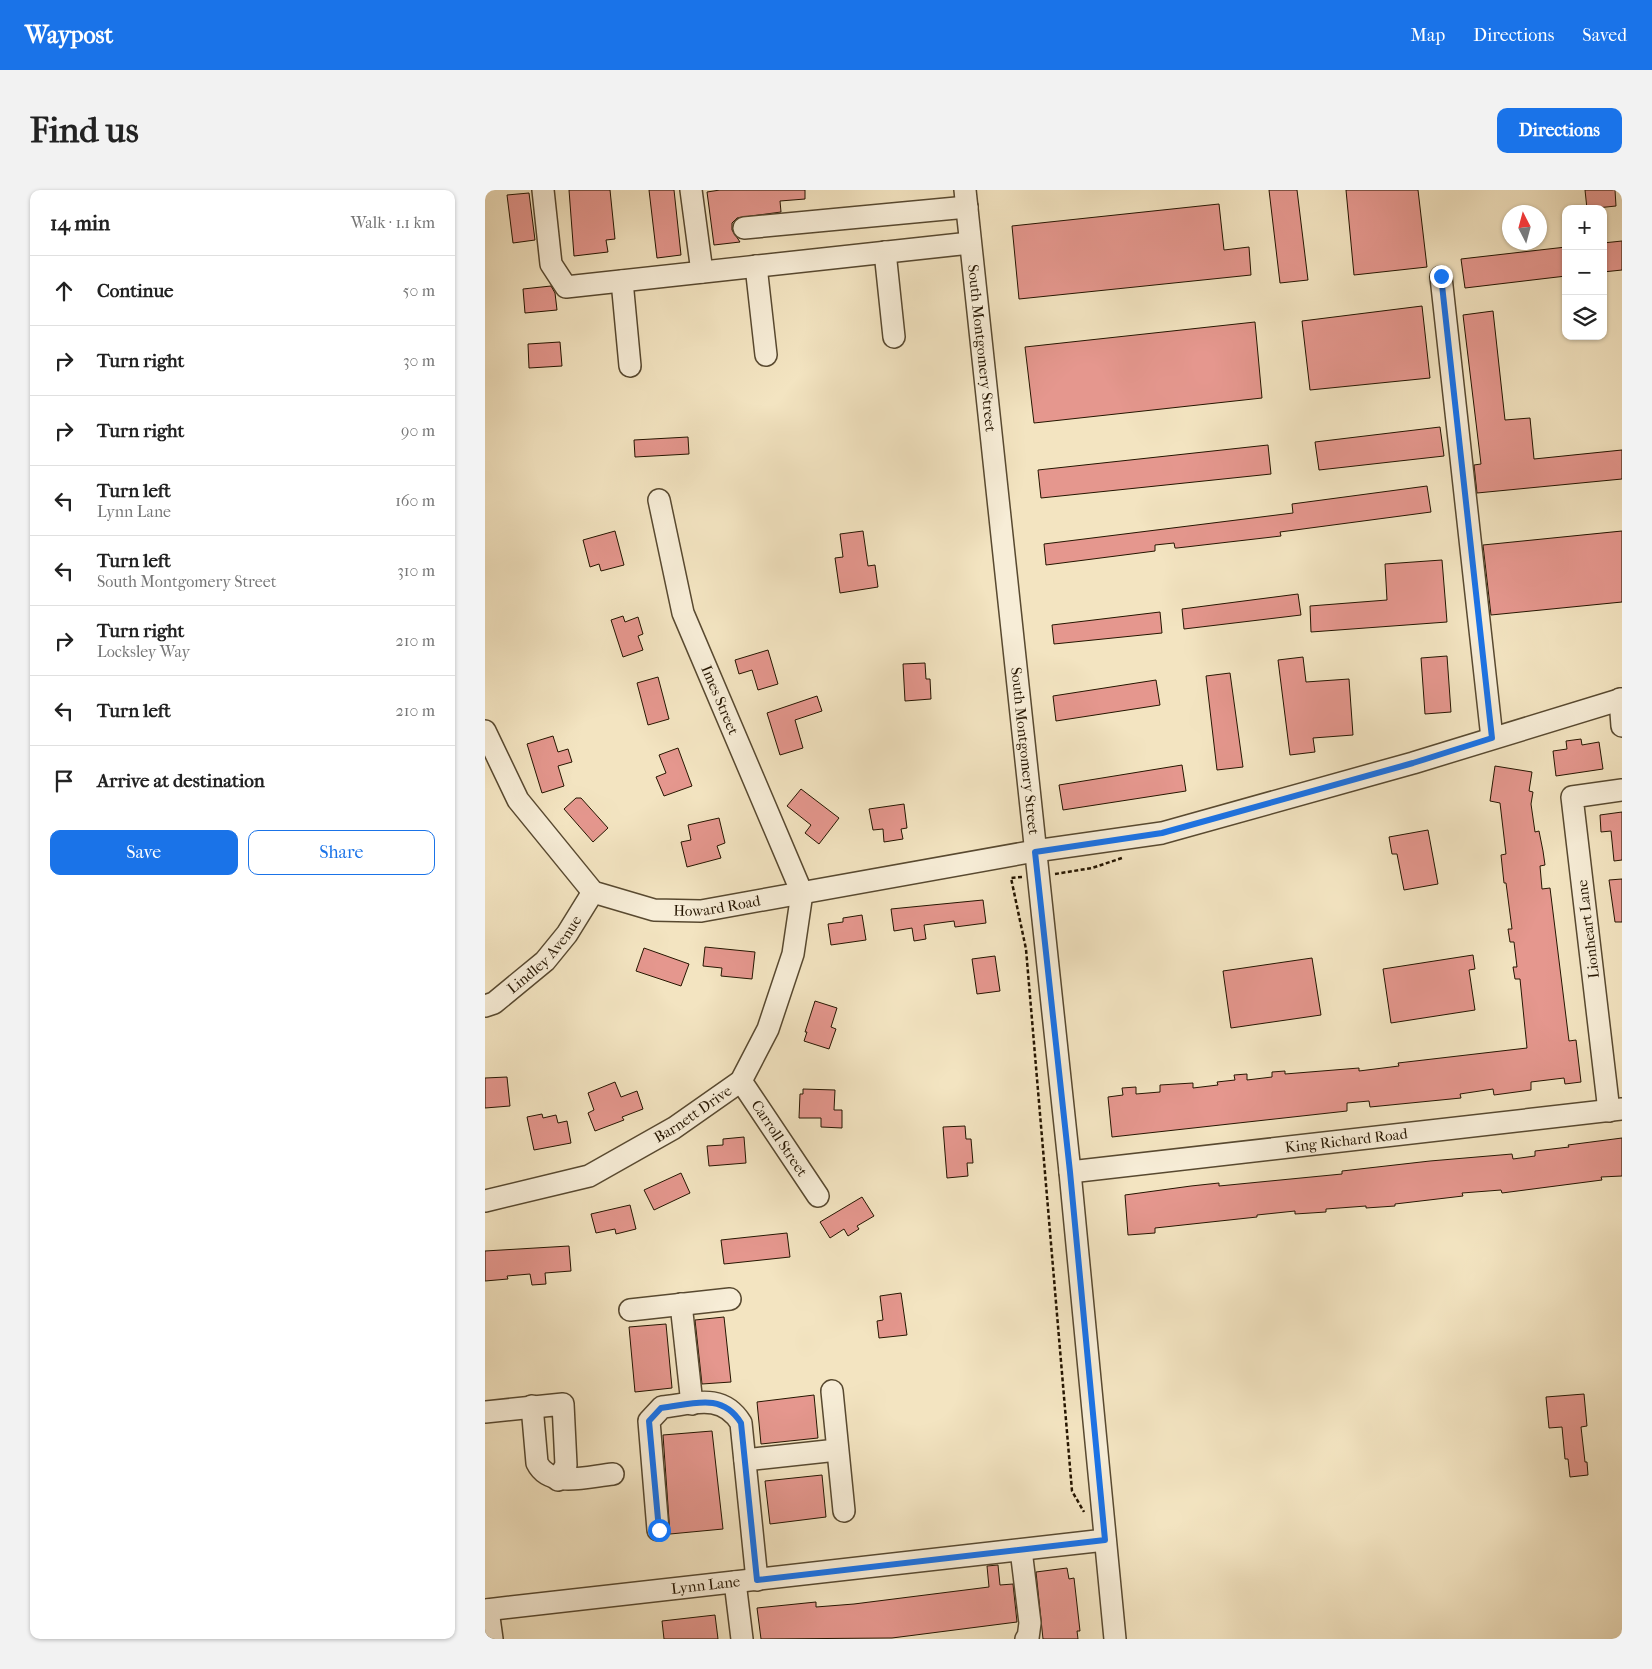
<!DOCTYPE html>
<html lang="en">
<head>
<meta charset="utf-8">
<style>
  :root { --surface:#fff; --page:#f2f2f2; --text:#222; --muted:#767676; --line:#e0e0e0; --accent:#1a73e8 }
  body { margin:0; font-family:"IM FELL French Canon",serif; background:var(--page); color:var(--text) }
  .controls { position:absolute; right:15px; top:15px; display:grid; overflow:hidden; border-radius:10px; box-shadow:0 1px 4px #0004 }
  .controls button { width:45px; height:45px; display:grid; place-items:center; padding:0; border:0; border-bottom:1px solid var(--line); background:var(--surface); color:var(--text); font:25px sans-serif }
  .compass { position:absolute; left:1017px; top:15px; width:45px; height:45px; border-radius:50%; background:var(--surface); box-shadow:0 1px 4px #0004; rotate:354deg }
  .stop { position:absolute; width:15px; height:15px; margin:-11px; border:4px solid #1a73e8; border-radius:50%; background:#fff }
  .stop.end { background:#1a73e8; border-color:#fff; box-shadow:0 1px 5px #0008 }
  .list { margin:0; padding:0; list-style:none }
  h2 { display:flex; justify-content:space-between; align-items:center; height:65px; margin:0; padding:0 20px; font-size:21px }
  h2 small { font-size:16px; font-weight:400; color:var(--muted) }
  .list li { display:grid; grid-template-columns:32px 1fr auto; gap:15px; align-items:center; box-sizing:border-box; height:70px; padding:0 20px; border-top:1px solid var(--line) }
  .list b { display:block; font-size:19px; white-space:nowrap }
  .list p { margin:0; font-size:16px; white-space:nowrap; color:var(--muted) }
  .list em { font-size:16px; font-style:normal; color:var(--muted) }
  .actions { display:flex; gap:10px; padding:15px 20px }
  .actions a { flex:1; padding:11px 0; border:1px solid var(--accent); border-radius:10px; text-align:center; font-size:18px; color:var(--accent) }
  .actions .main { background:var(--accent); color:#fff }
  .icon { flex:none; width:28px; height:28px; fill:none; stroke:currentColor; stroke-width:2; stroke-linecap:round; stroke-linejoin:round }
  .map { position:relative; flex:none; width:1137px; height:1449px; overflow:hidden; border-radius:10px }
  header { display:flex; align-items:center; gap:30px; box-sizing:border-box; height:70px; padding:0 25px; background:var(--accent); color:#fff }
  header strong { font-size:24px }
  nav { display:flex; gap:28px; margin-inline-start:auto; font-size:18px }
  .intro { display:flex; align-items:center; justify-content:space-between; box-sizing:border-box; height:120px; padding:0 30px }
  h1 { margin:0; font-size:35px }
  .button { padding:12px 22px; border-radius:10px; background:var(--accent); color:#fff; font-size:18px; font-weight:700 }
  main { display:flex; gap:30px; padding:0 30px }
  aside { flex:1; background:var(--surface); border-radius:10px; box-shadow:0 1px 4px #0004 }
  .map>svg:first-child { display:block }
  .building { fill:#e5978e; stroke:#251500 }
  .lines { fill:none; stroke-linecap:round; stroke-linejoin:round }
  .minor-casing { stroke:#584930; stroke-width:24 }
  .path { stroke:#251500; stroke-width:2.5; stroke-dasharray:4 2.5; stroke-linecap:butt }
  .minor { stroke:#f7edd7; stroke-width:21 }
  .route { stroke:#1a73e8; stroke-width:6 }
  .labels { text-anchor:middle; dominant-baseline:central; stroke-width:4.5; stroke-linejoin:round; paint-order:stroke }
  .street-label { font-size:15px; fill:#251500; stroke:#f7edd7 }
</style>
</head>
<body>
<header>
<strong>Waypost</strong>
<nav><a>Map</a><a>Directions</a><a>Saved</a></nav>
</header>
<div class="intro"><h1>Find us</h1><a class="button">Directions</a></div>
<main>
<aside>
<h2>14 min<small>Walk · 1.1 km</small></h2>
<ul class="list">
<li><svg class="icon" aria-label="ahead" viewBox="0 0 24 24"><path d="M12 20V5M6 11l6-6 6 6"/></svg><div><b>Continue</b></div><em>50 m</em></li>
<li><svg class="icon" aria-label="right" viewBox="0 0 24 24"><path d="M7 20v-9h11M14 6l5 5-5 5"/></svg><div><b>Turn right</b></div><em>30 m</em></li>
<li><svg class="icon" aria-label="right" viewBox="0 0 24 24"><path d="M7 20v-9h11M14 6l5 5-5 5"/></svg><div><b>Turn right</b></div><em>90 m</em></li>
<li><svg class="icon" aria-label="left" viewBox="0 0 24 24"><path d="M17 20v-9H6M10 6l-5 5 5 5"/></svg><div><b>Turn left</b><p>Lynn Lane</p></div><em>160 m</em></li>
<li><svg class="icon" aria-label="left" viewBox="0 0 24 24"><path d="M17 20v-9H6M10 6l-5 5 5 5"/></svg><div><b>Turn left</b><p>South Montgomery Street</p></div><em>310 m</em></li>
<li><svg class="icon" aria-label="right" viewBox="0 0 24 24"><path d="M7 20v-9h11M14 6l5 5-5 5"/></svg><div><b>Turn right</b><p>Locksley Way</p></div><em>210 m</em></li>
<li><svg class="icon" aria-label="left" viewBox="0 0 24 24"><path d="M17 20v-9H6M10 6l-5 5 5 5"/></svg><div><b>Turn left</b></div><em>210 m</em></li>
<li><svg class="icon" aria-label="arrive" viewBox="0 0 24 24"><path d="M6 21V4h12l-3 4 3 4H6"/></svg><div><b>Arrive at destination</b></div></li>
</ul>
<div class="actions"><a class="main">Save</a><a>Share</a></div>
</aside>
<div class="map">
<svg width="1137" height="1449" viewBox="0 0 1137 1449">
  <rect width="100%" height="100%" fill="#f3e4c1"/>
  <filter id="stains"><feTurbulence type="fractalNoise" baseFrequency=".004" numOctaves="4"/><feColorMatrix values="0 0 0 0 .2 0 0 0 0 .09 0 0 0 0 .02 0 0 0 .5 -.17"/></filter>
  <radialGradient id="worn" r=".72"><stop offset=".6" stop-color="#630" stop-opacity="0"/><stop offset="1" stop-color="#630" stop-opacity=".3"/></radialGradient>
  <!-- building -->
  <g class="building">
    <polygon points="84,0 125,0 130,49 121,50 123,62 89,66"/>
    <polygon points="164,0 189,0 196,65 172,68"/>
    <polygon points="235,0 320,0 320,9 295,11 296,22 252,28 247,33 247,40 255,52 229,55 222,2"/>
    <polygon points="784,0 812,0 823,90 795,93"/>
    <polygon points="861,0 933,0 942,77 869,85"/>
    <polygon points="1100,0 1130,0 1131,16 1102,19"/>
    <polygon points="44,3 50,50 28,53 22,5"/>
    <polygon points="734,14 739,60 764,57 766,85 534,109 527,36"/>
    <polygon points="1137,51 1137,80 1118,82 1118,53"/>
    <polygon points="1081,57 1081,86 980,98 976,69"/>
    <polygon points="66,96 70,103 72,120 40,123 38,99"/>
    <polygon points="937,116 945,188 825,200 817,131"/>
    <polygon points="1008,121 1020,230 1045,228 1049,269 1137,260 1137,289 992,303 989,275 996,274 978,125"/>
    <polygon points="770,132 777,208 549,233 540,157"/>
    <polygon points="75,152 77,176 44,178 43,154"/>
    <polygon points="955,237 959,266 834,280 830,252"/>
    <polygon points="203,247 204,264 150,267 149,250"/>
    <polygon points="783,255 786,284 556,308 553,280"/>
    <polygon points="942,296 946,322 795,342 796,346 692,358 690,358 689,353 670,355 670,361 561,375 559,354 808,323 807,314"/>
    <polygon points="130,341 139,375 116,381 114,374 105,377 98,350"/>
    <polygon points="378,341 383,376 390,375 393,397 355,403 350,368 358,367 355,344"/>
    <polygon points="1137,341 1137,412 1006,425 998,355"/>
    <polygon points="957,370 962,432 826,442 825,416 902,410 900,374"/>
    <polygon points="813,404 816,425 699,439 697,419"/>
    <polygon points="675,422 677,443 569,454 567,435"/>
    <polygon points="138,426 140,432 153,427 158,444 153,446 158,460 138,467 126,430"/>
    <polygon points="283,460 293,494 273,500 267,480 254,484 250,470"/>
    <polygon points="962,466 966,522 940,524 936,468"/>
    <polygon points="818,467 821,492 864,489 868,545 828,548 830,562 805,565 793,470"/>
    <polygon points="440,473 441,489 445,489 446,509 420,511 418,474"/>
    <polygon points="745,483 758,577 732,580 721,486"/>
    <polygon points="173,487 184,529 163,535 152,493"/>
    <polygon points="671,490 675,515 571,531 568,506"/>
    <polygon points="332,506 337,521 310,530 318,558 295,565 282,523"/>
    <polygon points="68,546 73,562 83,559 87,572 73,576 79,596 57,603 42,554"/>
    <polygon points="1096,549 1097,555 1114,552 1118,579 1071,586 1068,561 1082,559 1081,551"/>
    <polygon points="193,558 207,596 179,606 171,587 181,583 174,565"/>
    <polygon points="697,575 701,601 578,620 574,595"/>
    <polygon points="1010,576 1047,582 1044,601 1048,602 1046,614 1050,642 1054,641 1058,661 1060,675 1055,676 1057,699 1065,698 1084,851 1091,850 1096,892 1080,894 1079,888 1046,892 1046,900 1009,905 1008,899 975,904 976,908 885,917 884,911 862,913 862,921 627,947 623,907 638,905 637,898 651,897 651,904 675,902 675,895 708,893 708,898 733,895 732,892 750,890 749,885 762,884 762,890 787,887 787,882 800,881 800,884 874,878 874,881 914,876 913,873 1042,858 1035,789 1030,789 1028,777 1032,777 1029,752 1025,752 1023,739 1027,739 1021,693 1019,693 1016,665 1021,664 1015,613 1005,611"/>
    <polygon points="316,599 354,628 334,654 320,643 326,635 302,616"/>
    <polygon points="91,608 96,608 123,638 108,652 79,619"/>
    <polygon points="419,614 422,638 416,639 418,649 399,652 398,639 388,640 384,619"/>
    <polygon points="1137,622 1137,670 1129,671 1126,641 1116,642 1115,625"/>
    <polygon points="234,628 240,653 232,656 236,668 202,677 196,652 206,650 203,635"/>
    <polygon points="943,640 953,694 919,700 912,664 907,664 904,647"/>
    <polygon points="1137,689 1137,732 1130,732 1124,690"/>
    <polygon points="498,710 501,733 470,737 469,731 439,735 441,749 429,751 427,738 409,741 406,719"/>
    <polygon points="377,725 381,750 346,755 343,734 358,732 358,728"/>
    <polygon points="220,757 270,762 267,789 236,786 237,778 218,776"/>
    <polygon points="159,758 204,774 196,796 151,781"/>
    <polygon points="988,765 990,779 984,780 990,820 906,833 898,779"/>
    <polygon points="510,766 515,801 492,804 487,769"/>
    <polygon points="827,768 836,825 746,838 738,781"/>
    <polygon points="330,811 352,818 346,837 351,839 344,859 319,851 322,842 320,842"/>
    <polygon points="22,887 25,916 0,918 0,888"/>
    <polygon points="130,892 136,907 152,901 158,919 137,927 139,930 110,941 103,923 109,920 103,903"/>
    <polygon points="318,899 350,900 349,920 357,920 357,938 336,937 336,928 314,928 315,904 318,904"/>
    <polygon points="57,924 58,928 71,925 73,933 82,931 86,953 49,960 42,927"/>
    <polygon points="480,936 481,949 486,949 488,973 482,973 483,986 462,988 458,937"/>
    <polygon points="259,947 261,973 224,976 222,956 238,955 238,949"/>
    <polygon points="1137,948 1137,986 1116,987 1117,990 1017,1003 1016,1000 977,1003 978,1006 910,1014 910,1016 881,1018 881,1016 841,1019 841,1022 810,1024 810,1021 772,1025 772,1027 670,1038 670,1043 643,1045 640,1005 706,996 734,993 734,996 857,984 857,981 945,971 1027,964 1028,969 1050,966 1050,961 1084,957 1083,955"/>
    <polygon points="196,983 205,1003 169,1020 159,1000"/>
    <polygon points="377,1007 389,1026 372,1036 374,1039 363,1046 359,1039 345,1048 335,1032"/>
    <polygon points="145,1015 151,1039 131,1044 130,1039 111,1043 106,1024"/>
    <polygon points="302,1043 305,1067 239,1074 236,1050"/>
    <polygon points="84,1056 86,1081 60,1083 61,1094 47,1095 45,1084 22,1086 23,1089 0,1091 0,1061"/>
    <polygon points="416,1103 422,1145 394,1148 392,1131 398,1130 395,1106"/>
    <polygon points="239,1127 246,1192 217,1194 210,1130"/>
    <polygon points="181,1134 187,1198 150,1202 144,1137"/>
    <polygon points="1099,1204 1102,1236 1096,1237 1100,1272 1102,1272 1103,1285 1085,1287 1083,1269 1080,1269 1077,1237 1064,1238 1061,1207"/>
    <polygon points="329,1205 333,1248 276,1254 272,1212"/>
    <polygon points="227,1241 238,1339 185,1344 178,1245"/>
    <polygon points="337,1285 341,1327 285,1334 280,1291"/>
    <polygon points="513,1375 515,1395 528,1394 532,1432 407,1448 276,1449 272,1418 331,1412 331,1417 369,1414 504,1397 502,1376"/>
    <polygon points="582,1378 584,1389 589,1388 595,1441 592,1441 593,1449 558,1449 551,1382"/>
    <polygon points="230,1425 233,1449 179,1449 177,1431"/>
  </g>
  <g class="lines">
    <defs>
      <g id="minor">
        <polyline points="58,0 66,74 81,97 485,53"/>
        <polyline points="206,0 217,82"/>
        <path id="s1" d="M 480,0 L 585,982 L 630,1449"/>
        <polyline points="259,38 482,17"/>
        <polyline points="400,62 409,147"/>
        <polyline points="271,76 281,165"/>
        <polyline points="956,87 1007,548"/>
        <polyline points="137,91 145,176"/>
        <polyline points="1135,509 1137,536"/>
        <path id="s2" d="M 0,541 L 33,610 L 108,702 L 169,720 L 216,721 L 550,661 L 677,643 L 928,573 L 1137,509"/>
        <path id="s3" d="M 0,816 L 9,813 L 60,771 L 82,744 L 108,702"/>
        <path id="s4" d="M 256,891 L 333,1006"/>
        <polyline points="1124,921 1087,607 1137,600"/>
        <path id="s5" d="M 585,982 L 1137,919"/>
        <path id="s6" d="M 0,1011 L 104,986 L 189,938 L 256,891 L 283,839 L 308,764 L 317,703 L 198,423 L 174,310"/>
        <polyline points="196,1114 207,1214"/>
        <polyline points="145,1120 245,1109"/>
        <polyline points="347,1201 359,1321"/>
        <path d="M 47,1216 L 52,1273 C 65,1299 104,1286 128,1284"/>
        <polyline points="0,1222 78,1214 81,1275 73,1290"/>
        <polyline points="260,1270 352,1260"/>
        <path d="M 173,1340 L 164,1231 L 177,1217 C 207,1214 237,1202 256,1233 L 272,1390"/>
        <polyline points="536,1360 545,1433 543,1448 541,1449"/>
        <polyline points="250,1392 257,1449"/>
        <path id="s7" d="M 0,1420 L 620,1350"/>
        <polyline points="3,1420 7,1449"/>
      </g>
    </defs>
    <!-- minor casing -->
    <use href="#minor" class="minor-casing"/>
    <!-- path -->
    <g class="path">
      <polyline points="570,684 607,678 637,668"/>
      <polyline points="537,687 526,688 541,759 587,1301 599,1322"/>
    </g>
    <!-- minor -->
    <use href="#minor" class="minor"/>
  </g>
  <g class="lines">
    <!-- route -->
    <path class="route" d="M 174,1340 L 164,1231 L 176,1218 C 208,1214 237,1202 256,1233 L 272,1390 L 620,1350 L 585,982 L 550,662 L 677,643 L 928,573 L 1007,548 L 956,86"/>
  </g>
  <g class="labels">
    <!-- street labels -->
    <g class="street-label">
      <text stroke="none"><textPath href="#s1" startOffset="159">South Montgomery Street</textPath></text>
      <text transform="translate(235 510) rotate(67)">Imes Street</text>
      <text stroke="none"><textPath href="#s1" startOffset="564">South Montgomery Street</textPath></text>
      <text stroke="none"><textPath href="#s2" startOffset="322">Howard Road</textPath></text>
      <text transform="translate(1103 739) rotate(-97)">Lionheart Lane</text>
      <text stroke="none"><textPath href="#s3" startOffset="80">Lindley Avenue</textPath></text>
      <text stroke="none"><textPath href="#s6" startOffset="228">Barnett Drive</textPath></text>
      <text stroke="none"><textPath href="#s4" startOffset="69">Carroll Street</textPath></text>
      <text stroke="none"><textPath href="#s5" startOffset="278">King Richard Road</textPath></text>
      <text stroke="none"><textPath href="#s7" startOffset="222">Lynn Lane</textPath></text>
    </g>
  </g>
  <rect width="100%" height="100%" filter="url(#stains)"/>
  <rect width="100%" height="100%" fill="url(#worn)"/>
</svg>
<div class="controls">
<button>+</button>
<button>−</button>
<button><svg class="icon" aria-label="layers" viewBox="0 0 24 24"><path d="M12 4l9 5-9 5-9-5zM3 14l9 5 9-5"/></svg></button>
</div>
<svg class="compass" viewBox="-18 -18 36 36"><path d="M0-13l5 13h-10z" fill="#e53935"/><path d="M0 13l5-13h-10z" fill="#767676"/></svg>
<div class="stop" style="left:174px;top:1340px"></div>
<div class="stop end" style="left:956px;top:86px"></div>
</div>
</main>
</body>
</html>
